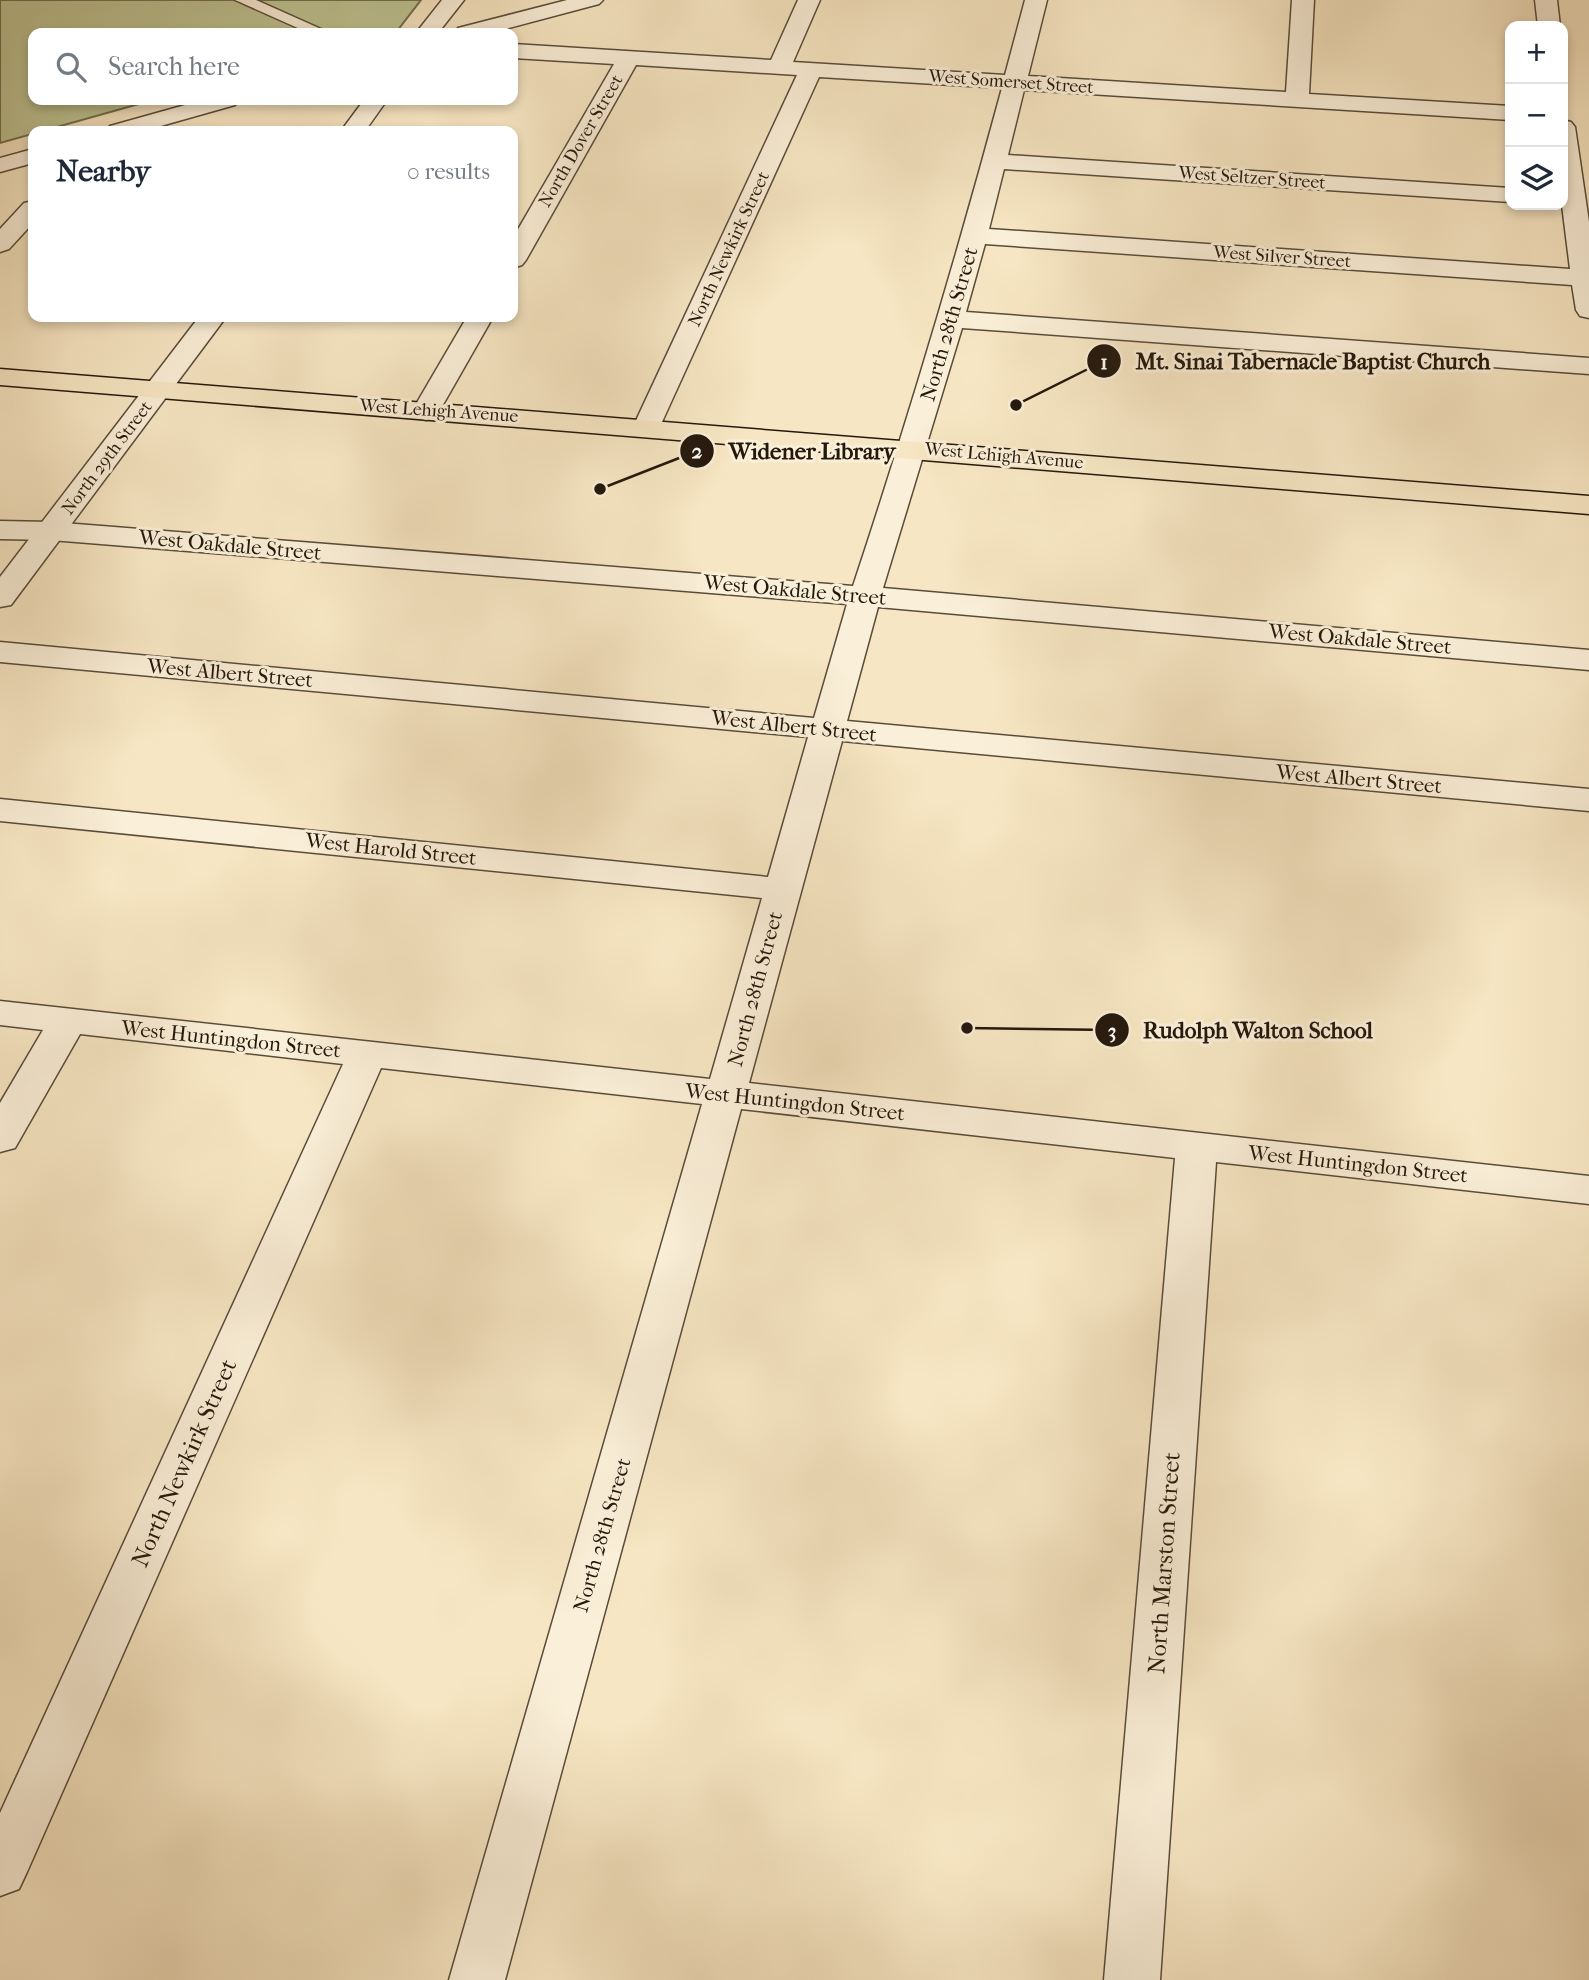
<!DOCTYPE html>
<html lang="en">
<head>
<meta charset="utf-8">
<style>
  :root { --surface:#fff; --page:#f2f2f3; --text:#1f2937; --muted:#747a83; --line:#e0e1e3 }
  body { margin:0; font-family:"IM FELL French Canon",serif; background:var(--page); color:var(--text) }
  .controls { position:absolute; right:21px; top:21px; display:grid; overflow:hidden; border-radius:14px; box-shadow:0 4px 10px #0003 }
  .controls button { width:63px; height:63px; display:grid; place-items:center; padding:0; border:0; border-bottom:2px solid var(--line); background:var(--surface); color:var(--text); font:35px sans-serif }
  .list { margin:0; padding:0; list-style:none }
  h2 { display:flex; justify-content:space-between; align-items:center; height:91px; margin:0; padding:0 28px; font-size:30px }
  h2 small { font-size:23px; font-weight:400; color:var(--muted) }
  .icon { flex:none; width:38px; height:38px; fill:none; stroke:currentColor; stroke-width:2; stroke-linecap:round; stroke-linejoin:round }
  .map { position:relative; flex:none; width:1589px; height:1980px; overflow:hidden }
  .search { position:absolute; background:var(--surface); box-shadow:0 4px 10px #0003; left:28px; top:28px; width:490px; height:77px; display:flex; align-items:center; gap:18px; box-sizing:border-box; padding:0 24px; border-radius:14px; color:var(--muted); font-size:26px }
  .panel { position:absolute; background:var(--surface); box-shadow:0 4px 10px #0003; left:28px; top:126px; width:490px; height:196px; border-radius:14px }
  .map>svg:first-child { display:block }
  .green { fill:#bec493; stroke:#716e50; stroke-width:2 }
  .lines { fill:none; stroke-linecap:round; stroke-linejoin:round }
  .service-casing { stroke:#594c3a; stroke-width:3 }
  .minor-casing { stroke:#594c3a; stroke-width:3 }
  .tertiary-casing { stroke:#594c3a; stroke-width:3 }
  .primary-casing { stroke:#24180d; stroke-width:3 }
  .service { fill:#faefd8; fill-rule:evenodd }
  .minor { fill:#faefd8; fill-rule:evenodd }
  .tertiary { fill:#faefd8; fill-rule:evenodd }
  .primary { fill:#f7e6c3; fill-rule:evenodd }
  .labels { text-anchor:middle; dominant-baseline:central; stroke-width:6; stroke-linejoin:round; paint-order:stroke }
  .far-street-label { font-size:18px; fill:#24180d; stroke:#faefd8 }
  .street-label { font-size:21px; fill:#24180d; stroke:#faefd8 }
  .near-street-label { font-size:24px; fill:#24180d; stroke:#faefd8 }
  .leader { fill:none; stroke:#24180d; stroke-width:2.5 }
  .callout-dot { fill:#24180d; stroke:#faefd8; stroke-width:2.5 }
  .mark-label { font-size:21px; text-anchor:middle; font-weight:bold; fill:#fff }
  .callout-label { font-size:23px; text-anchor:middle; font-weight:bold; fill:#24180d; stroke:#faefd8; stroke-width:6; stroke-linejoin:round; paint-order:stroke }
</style>
</head>
<body>
<div class="map">
<svg width="1589" height="1980" viewBox="0 0 1589 1980">
  <rect width="100%" height="100%" fill="#f7e6c3"/>
  <filter id="stains"><feTurbulence type="fractalNoise" baseFrequency=".00286" numOctaves="4"/><feColorMatrix values="0 0 0 0 .2 0 0 0 0 .09 0 0 0 0 .02 0 0 0 .5 -.17"/></filter>
  <radialGradient id="worn" r=".72"><stop offset=".6" stop-color="#630" stop-opacity="0"/><stop offset="1" stop-color="#630" stop-opacity=".3"/></radialGradient>
  <!-- green -->
  <polygon class="green" points="0,0 421,0 397,31 388,33 33,33 33,100 153,100 0,143"/>
  <g class="lines">
    <defs>
      <polygon id="service" points="235,0 256,0 330,33 309,33"/>
      <g id="minor">
        <path d="M 798,0 L 820,0 L 793,62 L 1005,75 L 1025,0 L 1047,0 L 1028,76 L 1286,92 L 1292,0 L 1314,0 L 1309,94 L 1510,106 L 1510,120 L 1024,90 L 1008,155 L 1510,188 L 1510,202 L 1004,169 L 989,229 L 1570,269 L 1562,205 L 1563,120 L 1571,122 L 1575,127 L 1589,222 L 1589,318 L 1580,316 L 1576,310 L 1572,285 L 985,244 L 966,312 L 1589,358 L 1589,374 L 962,328 L 883,588 L 1589,650 L 1589,670 L 878,607 L 847,721 L 1589,789 L 1589,811 L 842,741 L 749,1083 L 1589,1176 L 1589,1204 L 1216,1162 L 1160,1980 L 1104,1980 L 1175,1158 L 741,1109 L 505,1980 L 449,1980 L 702,1104 L 381,1068 L 27,1872 L 19,1889 L 0,1896 L 0,1813 L 343,1064 L 80,1034 L 15,1148 L 0,1152 L 0,1103 L 43,1030 L 0,1025 L 0,1001 L 710,1079 L 762,898 L 0,821 L 0,799 L 768,877 L 808,737 L 0,662 L 0,642 L 814,718 L 847,604 L 51,540 L 0,539 L 0,521 L 51,522 L 853,586 C 908,420 957,255 1002,88 L 819,77 L 657,433 L 647,436 L 637,433 L 633,427 L 797,75 L 636,65 L 526,260 L 522,265 L 513,268 L 513,238 L 614,64 L 513,58 L 513,44 L 771,60 Z"/>
        <polygon points="1535,0 1557,0 1560,26 1538,26"/>
        <polygon points="33,201 33,223 9,249 0,252 0,229 24,203"/>
        <polygon points="467,317 493,317 436,417 426,420 416,417 412,411"/>
      </g>
      <g id="tertiary">
        <polygon points="442,0 464,0 438,33 416,33"/>
        <polygon points="567,0 603,0 599,4 490,33 455,33 458,28"/>
        <polygon points="203,100 238,100 235,105 143,131 106,131 110,126"/>
        <polygon points="364,100 387,100 365,131 341,131"/>
        <polygon points="33,149 33,163 0,172 0,158"/>
        <polygon points="199,317 226,317 11,605 0,607 0,577"/>
      </g>
      <polygon id="primary" points="0,369 1589,496 1589,514 0,385"/>
    </defs>
    <!-- service casing -->
    <use href="#service" class="service-casing"/>
    <!-- minor casing -->
    <use href="#minor" class="minor-casing"/>
    <!-- tertiary casing -->
    <use href="#tertiary" class="tertiary-casing"/>
    <!-- primary casing -->
    <use href="#primary" class="primary-casing"/>
    <!-- service -->
    <use href="#service" class="service"/>
    <!-- minor -->
    <use href="#minor" class="minor"/>
    <!-- tertiary -->
    <use href="#tertiary" class="tertiary"/>
    <!-- primary -->
    <use href="#primary" class="primary"/>
  </g>
  <g class="labels">
    <!-- far-street labels -->
    <g class="far-street-label">
      <text transform="translate(1011 82) rotate(4)">West Somerset Street</text>
      <text transform="translate(581 141) rotate(-60)">North Dover Street</text>
      <text transform="translate(1252 178) rotate(4)">West Seltzer Street</text>
      <text transform="translate(729 249) rotate(-65)">North Newkirk Street</text>
      <text transform="translate(1282 257) rotate(4)">West Silver Street</text>
      <text transform="translate(439 411) rotate(4)">West Lehigh Avenue</text>
      <text transform="translate(1004 456) rotate(5)">West Lehigh Avenue</text>
      <text transform="translate(107 458) rotate(-53)">North 29th Street</text>
    </g>
    <!-- street labels -->
    <g class="street-label">
      <text transform="translate(949 324) rotate(-74)">North 28th Street</text>
      <text transform="translate(230 545) rotate(5)">West Oakdale Street</text>
      <text transform="translate(795 590) rotate(5)">West Oakdale Street</text>
      <text transform="translate(1360 639) rotate(5)">West Oakdale Street</text>
      <text transform="translate(230 673) rotate(5)">West Albert Street</text>
      <text transform="translate(794 726) rotate(6)">West Albert Street</text>
      <text transform="translate(1359 779) rotate(5)">West Albert Street</text>
      <text transform="translate(391 849) rotate(6)">West Harold Street</text>
      <text transform="translate(755 989) rotate(-75)">North 28th Street</text>
      <text transform="translate(231 1039) rotate(6)">West Huntingdon Street</text>
      <text transform="translate(795 1102) rotate(6)">West Huntingdon Street</text>
      <text transform="translate(1358 1164) rotate(6)">West Huntingdon Street</text>
      <text transform="translate(602 1535) rotate(-74)">North 28th Street</text>
    </g>
    <!-- near-street labels -->
    <g class="near-street-label">
      <text transform="translate(184 1463) rotate(-66)">North Newkirk Street</text>
      <text transform="translate(1164 1563) rotate(-86)">North Marston Street</text>
    </g>
  </g>
  <!-- callouts -->
  <path class="leader" d="M1016 405L1104 361M600 489L697 451M967 1028L1112 1030"/>
  <g class="callout-dot">
    <circle cx="1016" cy="405" r="7"/>
    <circle cx="600" cy="489" r="7"/>
    <circle cx="967" cy="1028" r="7"/>
    <circle cx="1104" cy="361" r="18"/>
    <circle cx="697" cy="451" r="18"/>
    <circle cx="1112" cy="1030" r="18"/>
  </g>
  <g class="mark-label">
    <text x="1104" y="369">1</text>
    <text x="697" y="458">2</text>
    <text x="1112" y="1038">3</text>
  </g>
  <g class="callout-label">
    <text x="1313" y="369">Mt. Sinai Tabernacle Baptist Church</text>
    <text x="812" y="459">Widener Library</text>
    <text x="1258" y="1038">Rudolph Walton School</text>
  </g>
  <rect width="100%" height="100%" filter="url(#stains)"/>
  <rect width="100%" height="100%" fill="url(#worn)"/>
</svg>
<div class="controls">
<button>+</button>
<button>−</button>
<button><svg class="icon" aria-label="layers" viewBox="0 0 24 24"><path d="M12 4l9 5-9 5-9-5zM3 14l9 5 9-5"/></svg></button>
</div>
<div class="search"><svg class="icon" aria-label="search" viewBox="0 0 24 24"><circle cx="10" cy="10" r="6"/><path d="M15 15l6 6"/></svg>Search here</div>
<section class="panel">
<h2>Nearby<small>0 results</small></h2>
<ul class="list">
</ul>
</section>
</div>
</body>
</html>
